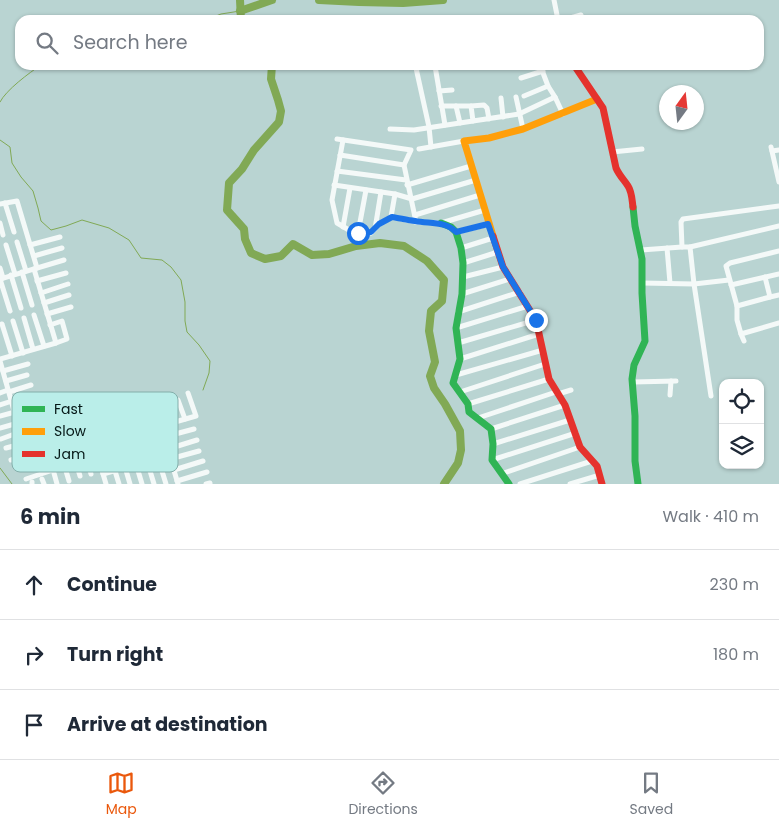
<!DOCTYPE html>
<html lang="en">
<head>
<meta charset="utf-8">
<style>
  :root { --surface:#fff; --page:#f2f2f3; --text:#1f2937; --muted:#747a83; --line:#e0e1e3; --accent:#ea580c }
  body { margin:0; font-family:Poppins,sans-serif; background:var(--page); color:var(--text) }
  .controls { position:absolute; right:15px; bottom:15px; display:grid; overflow:hidden; border-radius:10px; box-shadow:0 1px 4px #0004 }
  .controls button { width:45px; height:45px; display:grid; place-items:center; padding:0; border:0; border-bottom:1px solid var(--line); background:var(--surface); color:var(--text); font:25px sans-serif }
  .compass { position:absolute; left:659px; top:85px; width:45px; height:45px; border-radius:50%; background:var(--surface); box-shadow:0 1px 4px #0004; rotate:15deg }
  .stop { position:absolute; width:15px; height:15px; margin:-11px; border:4px solid #1a73e8; border-radius:50%; background:#fff }
  .stop.end { background:#1a73e8; border-color:#fff; box-shadow:0 1px 5px #0008 }
  .list { margin:0; padding:0; list-style:none }
  h2 { display:flex; justify-content:space-between; align-items:center; height:65px; margin:0; padding:0 20px; font-size:21px }
  h2 small { font-size:16px; font-weight:400; color:var(--muted) }
  .list li { display:grid; grid-template-columns:32px 1fr auto; gap:15px; align-items:center; box-sizing:border-box; height:70px; padding:0 20px; border-top:1px solid var(--line) }
  .list b { display:block; font-size:19px; white-space:nowrap }
  .list em { font-size:16px; font-style:normal; color:var(--muted) }
  .icon { flex:none; width:28px; height:28px; fill:none; stroke:currentColor; stroke-width:2; stroke-linecap:round; stroke-linejoin:round }
  .map { position:relative; flex:none; width:779px; height:484px; overflow:hidden }
  .search { position:absolute; background:var(--surface); box-shadow:0 1px 4px #0004; left:15px; right:15px; top:15px; height:55px; display:flex; align-items:center; gap:12px; box-sizing:border-box; padding:0 18px; border-radius:15px; color:var(--muted); font-size:19px }
  .sheet { height:275px; background:var(--surface) }
  nav { display:flex; justify-content:space-around; align-items:center; box-sizing:border-box; height:70px; border-top:1px solid var(--line); background:var(--surface); font-size:14px; color:var(--muted) }
  nav a { display:grid; justify-items:center; gap:2px }
  nav .on { color:var(--accent) }
  .map>svg:first-child { display:block }
  .lines { fill:none; stroke-linecap:round; stroke-linejoin:round }
  .stream { stroke:#81a955; stroke-width:1 }
  .river { stroke:#81a955; stroke-width:8 }
  .street { stroke:#f4f9f8; stroke-width:5 }
  .fast { stroke:#30b455; stroke-width:7 }
  .slow { stroke:#ff9f0a; stroke-width:7 }
  .jam { stroke:#e5322d; stroke-width:7 }
  .route { stroke:#1a73e8; stroke-width:6 }
  .key { fill:#baeee9; stroke:#83aeaa; stroke-width:1 }
  .key-label { font-size:14px; fill:#041716 }
</style>
</head>
<body>
<div class="map">
<svg width="779" height="484" viewBox="0 0 779 484">
  <rect width="100%" height="100%" fill="#b9d4d2"/>
  <g class="lines">
    <!-- stream -->
    <g class="stream">
      <polyline points="206,20 221,14 240,11"/>
      <path d="M 0,102 C 6,90 29,73 41,65"/>
      <polyline points="0,140 10,147 12,163 21,177 33,191 38,208 41,221 51,230 66,226 82,220 109,228 129,240 141,258 162,260 171,267 181,280 185,302 185,321 187,332 199,345 210,361 209,373 203,390"/>
      <polyline points="0,468 12,484"/>
    </g>
    <!-- river -->
    <g class="river">
      <polyline points="240,0 241,20"/>
      <polyline points="319,0 359,2 403,3 443,0"/>
      <polyline points="240,11 272,0"/>
      <polyline points="272,65 271,79 278,100 281,111 279,122 254,150 242,169 229,183 227,210 244,229 245,239 251,253 265,259 281,256 293,244 312,255 329,254 356,246 380,243 404,246 427,261 444,280 442,301 431,311 429,331 435,362 430,376 434,388 445,404 460,431 461,450 458,463 444,484"/>
    </g>
    <!-- street -->
    <g class="street">
      <polyline points="554,0 558,20"/>
      <polyline points="563,20 581,15"/>
      <polyline points="540,65 548,86 555,97 563,114"/>
      <polyline points="435,66 445,125"/>
      <polyline points="521,78 543,71"/>
      <polyline points="439,91 452,90"/>
      <polyline points="524,96 548,86"/>
      <polyline points="516,97 523,129"/>
      <polyline points="501,98 503,117"/>
      <polyline points="441,106 471,106"/>
      <polyline points="456,106 460,123"/>
      <polyline points="489,119 487,108 484,105 471,106 473,121 519,114 555,97"/>
      <polyline points="390,129 414,130 473,121"/>
      <polyline points="337,139 411,150 404,165 416,222"/>
      <polyline points="343,140 332,200 337,223 354,233 371,233 379,224 392,217 416,222 441,223 485,210"/>
      <polyline points="431,147 429,127 416,68 447,65"/>
      <polyline points="771,147 779,182"/>
      <polyline points="419,149 464,141"/>
      <polyline points="772,151 779,150"/>
      <polyline points="612,152 642,149"/>
      <polyline points="340,155 404,165"/>
      <polyline points="337,171 406,180"/>
      <polyline points="334,185 395,194 391,217"/>
      <polyline points="407,185 471,166"/>
      <polyline points="395,194 412,199 476,180"/>
      <polyline points="5,203 14,232"/>
      <polyline points="0,204 17,201 37,268"/>
      <polyline points="415,215 480,195"/>
      <polyline points="0,223 3,235"/>
      <polyline points="343,227 350,188"/>
      <polyline points="375,229 381,192"/>
      <polyline points="456,232 489,224"/>
      <polyline points="358,233 366,190"/>
      <polyline points="17,242 26,271"/>
      <polyline points="6,245 15,274"/>
      <polyline points="30,245 60,237"/>
      <polyline points="690,247 682,247 681,222 683,219 779,206"/>
      <polyline points="461,248 493,238"/>
      <polyline points="667,248 670,283"/>
      <polyline points="641,250 682,247"/>
      <polyline points="779,251 730,263 726,266 737,306 737,320 741,334 779,323"/>
      <polyline points="34,256 62,248"/>
      <polyline points="463,263 498,252"/>
      <polyline points="0,268 3,278"/>
      <polyline points="22,272 32,305"/>
      <polyline points="11,275 21,308"/>
      <polyline points="463,277 503,267"/>
      <polyline points="0,279 64,260"/>
      <polyline points="0,279 10,311"/>
      <polyline points="37,281 66,273"/>
      <polyline points="642,283 694,284 729,280"/>
      <polyline points="731,285 779,274"/>
      <polyline points="41,293 68,284"/>
      <polyline points="462,294 510,279"/>
      <polyline points="770,297 779,295"/>
      <polyline points="44,303 69,295"/>
      <polyline points="737,306 770,297 765,277"/>
      <polyline points="458,312 520,292"/>
      <polyline points="47,314 71,307"/>
      <polyline points="34,315 44,346"/>
      <polyline points="24,318 33,349"/>
      <polyline points="13,321 23,353"/>
      <polyline points="2,324 12,356"/>
      <polyline points="50,325 62,321 67,339 56,343"/>
      <polyline points="456,328 528,306"/>
      <polyline points="741,334 744,341"/>
      <polyline points="458,343 536,320"/>
      <polyline points="0,359 56,343 34,269"/>
      <polyline points="460,359 539,334"/>
      <polyline points="0,361 20,432 38,428 42,430 57,484"/>
      <polyline points="3,371 28,364"/>
      <polyline points="456,375 543,350"/>
      <polyline points="6,381 27,375"/>
      <polyline points="633,382 676,381"/>
      <polyline points="9,392 31,385"/>
      <polyline points="460,392 545,364"/>
      <polyline points="0,393 8,390"/>
      <polyline points="558,394 571,390"/>
      <polyline points="670,395 671,381"/>
      <polyline points="711,396 694,284 690,247 779,226"/>
      <polyline points="178,400 185,419"/>
      <polyline points="12,403 31,397"/>
      <polyline points="468,404 549,379"/>
      <polyline points="0,405 12,401"/>
      <polyline points="169,405 174,422"/>
      <polyline points="156,410 159,420"/>
      <polyline points="15,414 34,408"/>
      <polyline points="147,414 150,423"/>
      <polyline points="0,416 15,412"/>
      <polyline points="478,418 556,392"/>
      <polyline points="75,420 91,474"/>
      <polyline points="64,423 80,476"/>
      <polyline points="52,424 69,481"/>
      <polyline points="18,425 34,420"/>
      <polyline points="89,426 106,484"/>
      <polyline points="161,426 196,416 188,393"/>
      <polyline points="0,428 18,423"/>
      <polyline points="491,429 565,405"/>
      <polyline points="164,437 194,429"/>
      <polyline points="1,439 20,432"/>
      <polyline points="133,441 163,433"/>
      <polyline points="493,444 570,420"/>
      <polyline points="6,448 44,438"/>
      <polyline points="168,449 197,440"/>
      <polyline points="96,451 124,444"/>
      <polyline points="137,452 166,443"/>
      <polyline points="48,453 159,420 178,484"/>
      <polyline points="158,458 166,484"/>
      <polyline points="170,459 199,451"/>
      <polyline points="11,460 47,450"/>
      <polyline points="492,460 576,433"/>
      <polyline points="147,461 154,484"/>
      <polyline points="100,462 127,454"/>
      <polyline points="136,464 142,484"/>
      <polyline points="125,467 130,484"/>
      <polyline points="19,469 50,459"/>
      <polyline points="174,470 203,461"/>
      <polyline points="115,471 119,484"/>
      <polyline points="103,474 169,455"/>
      <polyline points="501,474 580,447"/>
      <polyline points="26,479 53,470"/>
      <polyline points="42,479 44,484"/>
      <polyline points="177,481 207,472"/>
      <polyline points="32,482 32,484"/>
      <polyline points="206,484 210,483"/>
      <polyline points="520,484 592,461"/>
      <polyline points="570,484 600,475"/>
    </g>
    <!-- fast -->
    <g class="fast">
      <polyline points="633,207 635,226 642,259 642,293 645,341 634,365 632,379 635,416 635,461 638,484"/>
      <polyline points="441,223 451,227 456,232 461,248 463,263 462,294 456,328 460,359 453,383 468,404 469,412 491,429 493,444 492,460 509,484"/>
    </g>
    <!-- slow -->
    <polyline class="slow" points="493,236 464,141 489,138 523,129 597,99"/>
    <!-- jam -->
    <g class="jam">
      <path d="M 574,65 L 603,108 L 616,168 C 619,175 624,180 628,186 C 632,192 632,200 633,207"/>
      <polyline points="493,236 503,267 536,320 549,379 565,405 580,447 597,466 602,484"/>
    </g>
  </g>
  <g class="lines">
    <!-- route -->
    <path class="route" d="M 358,233 L 371,232 L 379,224 L 392,217 C 399,218 407,220 415,221 C 430,224 445,221 456,232 L 488,224 L 503,267 L 536,320"/>
  </g>
  <!-- legend -->
  <rect x="12" y="392" width="166" height="80" rx="8" class="key"/>
  <rect x="22" y="406" width="23" height="6" fill="#30b455"/>
  <rect x="22" y="428" width="23" height="7" fill="#ff9f0a"/>
  <rect x="22" y="451" width="23" height="6" fill="#e5322d"/>
  <g class="key-label">
    <text x="54" y="414">Fast</text>
    <text x="54" y="436">Slow</text>
    <text x="54" y="459">Jam</text>
  </g>
</svg>
<div class="controls">
<button><svg class="icon" aria-label="locate" viewBox="0 0 24 24"><circle cx="12" cy="12" r="6"/><path d="M12 2v4M12 18v4M2 12h4M18 12h4"/></svg></button>
<button><svg class="icon" aria-label="layers" viewBox="0 0 24 24"><path d="M12 4l9 5-9 5-9-5zM3 14l9 5 9-5"/></svg></button>
</div>
<svg class="compass" viewBox="-18 -18 36 36"><path d="M0-13l5 13h-10z" fill="#e53935"/><path d="M0 13l5-13h-10z" fill="#747a83"/></svg>
<div class="stop" style="left:358px;top:233px"></div>
<div class="stop end" style="left:536px;top:320px"></div>
<div class="search"><svg class="icon" aria-label="search" viewBox="0 0 24 24"><circle cx="10" cy="10" r="6"/><path d="M15 15l6 6"/></svg>Search here</div>
</div>
<section class="sheet">
<h2>6 min<small>Walk · 410 m</small></h2>
<ul class="list">
<li><svg class="icon" aria-label="ahead" viewBox="0 0 24 24"><path d="M12 20V5M6 11l6-6 6 6"/></svg><div><b>Continue</b></div><em>230 m</em></li>
<li><svg class="icon" aria-label="right" viewBox="0 0 24 24"><path d="M7 20v-9h11M14 6l5 5-5 5"/></svg><div><b>Turn right</b></div><em>180 m</em></li>
<li><svg class="icon" aria-label="arrive" viewBox="0 0 24 24"><path d="M6 21V4h12l-3 4 3 4H6"/></svg><div><b>Arrive at destination</b></div></li>
</ul>
</section>
<nav>
<a class="on"><svg class="icon" aria-label="map" viewBox="0 0 24 24"><path d="M3 6l6-2 6 2 6-2v14l-6 2-6-2-6 2zM9 4v14M15 6v14"/></svg>Map</a>
<a><svg class="icon" aria-label="directions" viewBox="0 0 24 24"><path d="M12 3l9 9-9 9-9-9zM9 14v-3h6M13 9l2 2-2 2"/></svg>Directions</a>
<a><svg class="icon" aria-label="saved" viewBox="0 0 24 24"><path d="M7 4h10v16l-5-4-5 4z"/></svg>Saved</a>
</nav>
</body>
</html>
